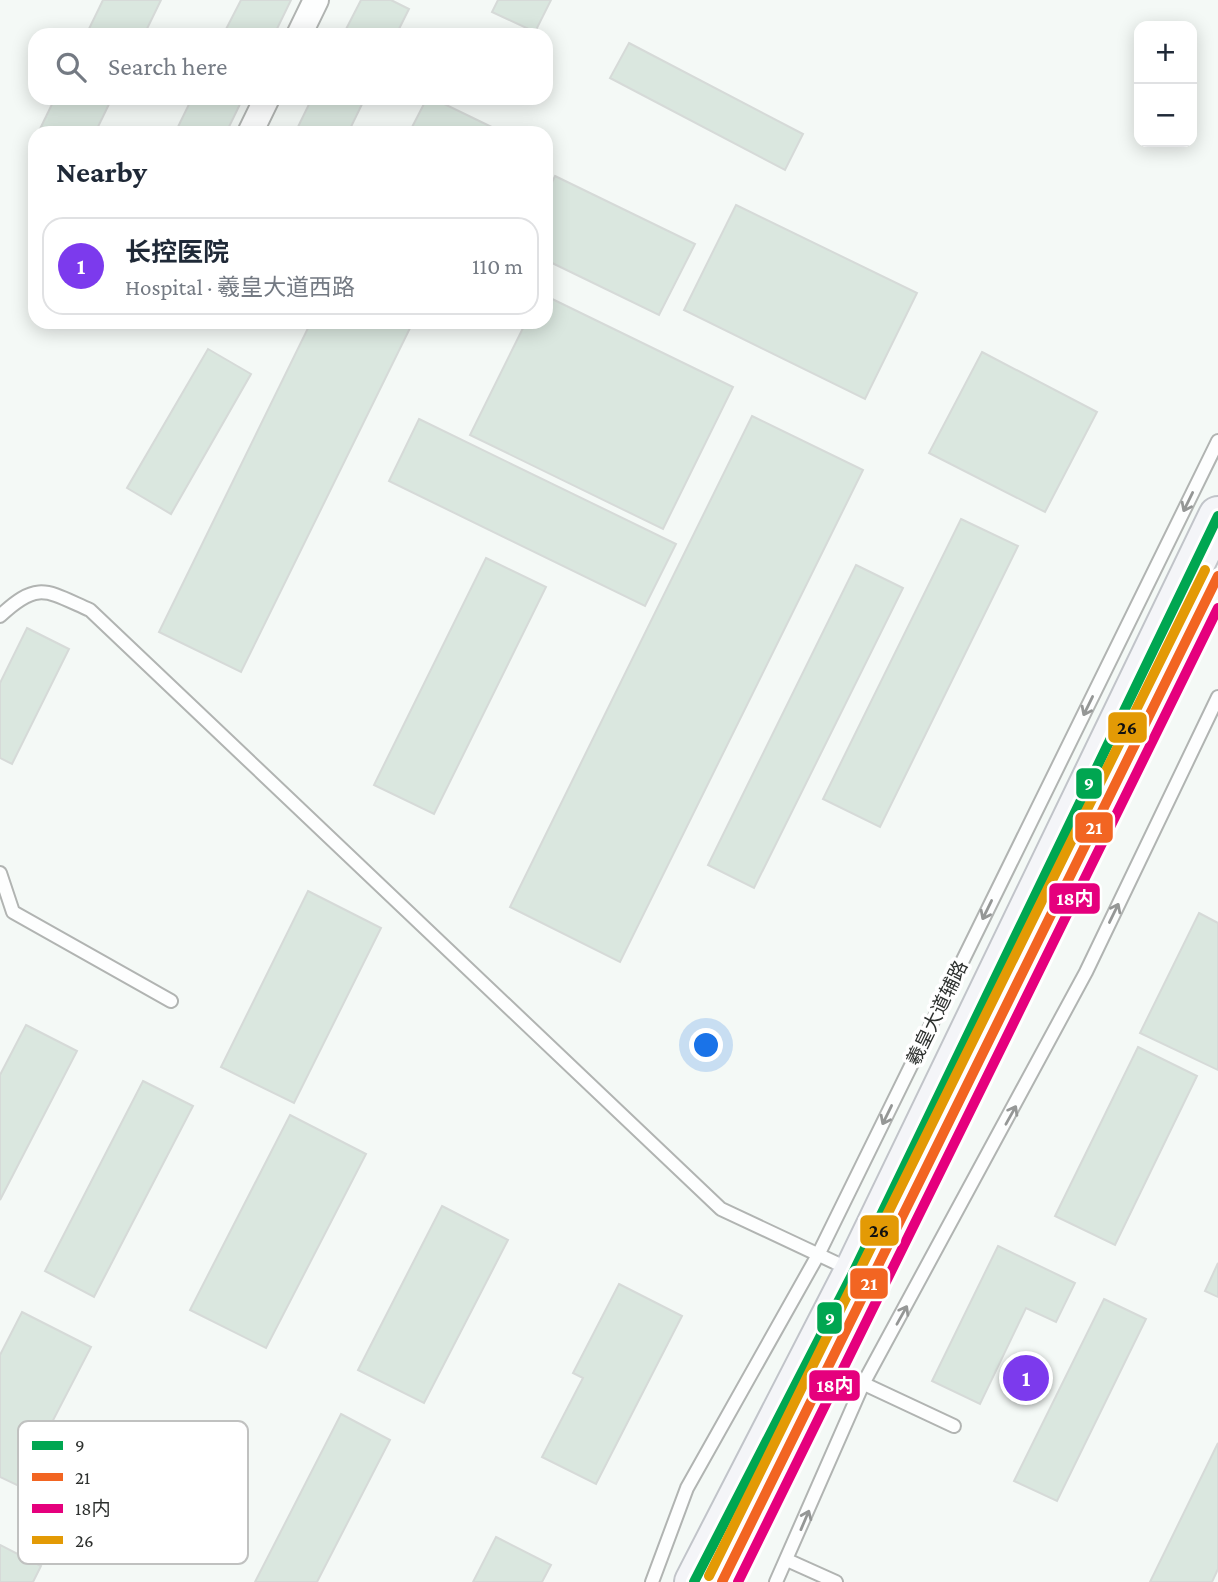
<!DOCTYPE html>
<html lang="en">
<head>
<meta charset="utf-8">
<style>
  :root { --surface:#fff; --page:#f2f2f3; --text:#1f2937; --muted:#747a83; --line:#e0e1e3; --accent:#7c3aed }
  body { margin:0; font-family:"Crimson Pro","Noto Sans SC",serif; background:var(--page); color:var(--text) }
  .controls { position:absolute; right:21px; top:21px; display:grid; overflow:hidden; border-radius:14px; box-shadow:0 4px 18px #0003 }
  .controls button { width:63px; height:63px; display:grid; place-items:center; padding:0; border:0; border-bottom:2px solid var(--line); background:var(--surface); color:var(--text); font:35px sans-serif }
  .you { position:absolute; left:707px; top:1046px; width:24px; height:24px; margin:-18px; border:5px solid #fff; border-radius:50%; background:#1a73e8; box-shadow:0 0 0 10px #1a73e833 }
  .badge { display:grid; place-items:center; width:46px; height:46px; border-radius:50%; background:var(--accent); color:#fff; font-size:23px; font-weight:700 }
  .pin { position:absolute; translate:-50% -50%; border:4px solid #fff; box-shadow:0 2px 7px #0006 }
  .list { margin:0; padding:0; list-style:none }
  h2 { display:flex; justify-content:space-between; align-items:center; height:91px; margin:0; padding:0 28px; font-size:30px }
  h2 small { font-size:23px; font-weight:400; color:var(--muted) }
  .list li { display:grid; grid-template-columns:46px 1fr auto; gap:21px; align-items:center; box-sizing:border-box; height:98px; margin:0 14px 14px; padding:0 14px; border:2px solid var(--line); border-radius:21px }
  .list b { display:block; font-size:26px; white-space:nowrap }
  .list p { margin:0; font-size:23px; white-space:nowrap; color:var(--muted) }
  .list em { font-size:23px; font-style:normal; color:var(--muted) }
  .icon { flex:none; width:38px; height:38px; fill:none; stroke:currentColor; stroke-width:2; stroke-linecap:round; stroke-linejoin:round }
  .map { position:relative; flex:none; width:1218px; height:1582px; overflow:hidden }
  .search { position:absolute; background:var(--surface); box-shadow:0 4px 18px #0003; left:28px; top:28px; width:525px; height:77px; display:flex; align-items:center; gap:18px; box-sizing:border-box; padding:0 24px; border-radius:21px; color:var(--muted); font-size:26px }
  .panel { position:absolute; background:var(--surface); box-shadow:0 4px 18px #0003; left:28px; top:126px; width:525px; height:203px; border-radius:21px }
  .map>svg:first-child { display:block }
  .building { fill:#dae7df; stroke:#d6dad8; stroke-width:2 }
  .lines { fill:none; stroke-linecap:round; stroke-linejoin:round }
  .lane-casing { stroke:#b1b4b2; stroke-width:16 }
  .street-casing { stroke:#b1b4b2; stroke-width:28 }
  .primary-casing { stroke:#c1c4c9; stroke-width:42 }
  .lane { stroke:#fdfefe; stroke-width:12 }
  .street { stroke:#fdfefe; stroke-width:24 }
  .primary { stroke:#f4f5f8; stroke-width:38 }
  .bus-1-casing { stroke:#fff; stroke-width:16 }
  .bus-2-casing { stroke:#fff; stroke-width:16 }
  .bus-3-casing { stroke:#fff; stroke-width:16 }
  .bus-4-casing { stroke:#fff; stroke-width:16 }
  .bus-1 { stroke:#00a651; stroke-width:10 }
  .bus-2 { stroke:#f26522; stroke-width:10 }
  .bus-3 { stroke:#e5007d; stroke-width:10 }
  .bus-4 { stroke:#e39a05; stroke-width:10 }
  .oneway { stroke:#959796 }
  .labels { text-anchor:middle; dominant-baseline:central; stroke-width:7; stroke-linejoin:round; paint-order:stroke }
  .street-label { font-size:19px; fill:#2d302e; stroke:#fff }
  .key { fill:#fff; stroke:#c0c1c0; stroke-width:2 }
  .key-label { font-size:19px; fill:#2d302e }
  .line-badge { stroke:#fff; stroke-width:2.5 }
  .badge-label { font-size:19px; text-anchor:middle; font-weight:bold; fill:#fff }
  .pale-badge-label { font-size:19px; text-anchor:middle; font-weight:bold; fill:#111 }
</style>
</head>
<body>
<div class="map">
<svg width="1218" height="1582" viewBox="0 0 1218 1582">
  <rect width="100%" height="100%" fill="#f4f9f6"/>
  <!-- building -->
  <g class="building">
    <polygon points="103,0 161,0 144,35 86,35"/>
    <polygon points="241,0 291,0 274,35 223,35"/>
    <polygon points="361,0 391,0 409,9 396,35 343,35"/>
    <polygon points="498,0 551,0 535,32 492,12"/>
    <polygon points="629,43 803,134 785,170 610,78"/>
    <polygon points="55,98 112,98 95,133 38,133"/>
    <polygon points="192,98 243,98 226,133 175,133"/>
    <polygon points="312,98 365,98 348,133 295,133"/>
    <polygon points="427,98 432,98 504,133 409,133"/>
    <polygon points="555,176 695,244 659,315 546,260 546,195"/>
    <polygon points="736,205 917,293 865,399 684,310"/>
    <polygon points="546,296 733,387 663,529 470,435 526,322 546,322"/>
    <polygon points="311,322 413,322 241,672 159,632"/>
    <polygon points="208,349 251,374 171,514 127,488"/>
    <polygon points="982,352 1097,412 1045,512 929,453"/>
    <polygon points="752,416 863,470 620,962 510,907"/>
    <polygon points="419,419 676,544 645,606 389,481"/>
    <polygon points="961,519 1018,546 880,827 823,799"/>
    <polygon points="486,558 546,587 434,814 374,785"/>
    <polygon points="856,565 903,588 754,888 708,865"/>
    <polygon points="27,628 69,649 12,764 0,758 0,683"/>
    <polygon points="308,891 381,928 294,1103 221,1067"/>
    <polygon points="1199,913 1218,923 1218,1070 1140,1033"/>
    <polygon points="26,1025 77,1051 0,1200 0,1075"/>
    <polygon points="1138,1047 1197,1076 1115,1245 1055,1216"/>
    <polygon points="143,1081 193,1106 94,1297 45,1271"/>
    <polygon points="290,1115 366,1154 266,1348 190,1310"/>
    <polygon points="442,1206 508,1240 424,1403 358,1370"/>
    <polygon points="998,1246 1075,1283 1056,1322 1026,1308 980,1404 932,1381"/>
    <polygon points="1218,1263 1218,1297 1205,1291"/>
    <polygon points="619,1284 682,1316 596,1484 542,1457 583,1378 573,1373"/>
    <polygon points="1104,1299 1146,1319 1057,1501 1014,1481"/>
    <polygon points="22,1312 91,1347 19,1486 0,1477 0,1355"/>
    <polygon points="341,1414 390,1440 317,1582 255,1582"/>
    <polygon points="1218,1443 1218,1569 1212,1582 1150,1582"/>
    <polygon points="496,1537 551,1565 542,1582 473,1582"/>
    <polygon points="0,1545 41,1566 33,1582 0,1582"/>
  </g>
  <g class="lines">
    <defs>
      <g id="lane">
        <path d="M 0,616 C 38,580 47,591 90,610 L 721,1209 L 851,1270"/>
        <polyline points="0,873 13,912 171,1001"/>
        <polyline points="828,1367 954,1426"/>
        <polyline points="787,1560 836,1582"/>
        <polyline points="652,1582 687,1488 818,1255 1218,441"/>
        <polyline points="776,1582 863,1384 1086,972 1218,697"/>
      </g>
      <g id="street">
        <polyline points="299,35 316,0"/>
        <polyline points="250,133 267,98"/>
      </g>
      <polyline id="primary" points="694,1582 854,1271 1218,516"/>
    </defs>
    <!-- lane casing -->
    <use href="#lane" class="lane-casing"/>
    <!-- street casing -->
    <use href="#street" class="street-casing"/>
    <!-- primary casing -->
    <use href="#primary" class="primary-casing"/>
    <!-- lane -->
    <use href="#lane" class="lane"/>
    <!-- street -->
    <use href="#street" class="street"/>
    <!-- primary -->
    <use href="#primary" class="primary"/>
    <defs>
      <polyline id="bus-1" points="694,1582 854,1271 1218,516"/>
      <polyline id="bus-2" points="722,1582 1218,576"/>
      <polyline id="bus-3" points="738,1582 1218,608"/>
      <polyline id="bus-4" points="709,1576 1205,570"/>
    </defs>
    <!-- bus-1 casing -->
    <use href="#bus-1" class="bus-1-casing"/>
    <!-- bus-2 casing -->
    <use href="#bus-2" class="bus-2-casing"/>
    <!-- bus-3 casing -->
    <use href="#bus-3" class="bus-3-casing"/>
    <!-- bus-4 casing -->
    <use href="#bus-4" class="bus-4-casing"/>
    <!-- bus-1 -->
    <use href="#bus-1" class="bus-1"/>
    <!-- bus-2 -->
    <use href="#bus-2" class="bus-2"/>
    <!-- bus-3 -->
    <use href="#bus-3" class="bus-3"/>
    <!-- bus-4 -->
    <use href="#bus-4" class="bus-4"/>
  </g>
  <!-- one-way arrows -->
  <defs><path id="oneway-shaft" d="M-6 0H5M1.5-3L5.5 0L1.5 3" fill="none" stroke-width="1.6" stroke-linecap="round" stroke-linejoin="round" transform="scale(1.75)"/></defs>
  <g class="oneway">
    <use href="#oneway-shaft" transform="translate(1188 502) rotate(116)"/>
    <use href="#oneway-shaft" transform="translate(1088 706) rotate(116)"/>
    <use href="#oneway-shaft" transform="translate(987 910) rotate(116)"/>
    <use href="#oneway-shaft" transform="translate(1114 913) rotate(-64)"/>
    <use href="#oneway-shaft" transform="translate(887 1115) rotate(116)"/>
    <use href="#oneway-shaft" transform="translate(1011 1115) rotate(-61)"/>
    <use href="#oneway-shaft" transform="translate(902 1315) rotate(-61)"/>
    <use href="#oneway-shaft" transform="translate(805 1520) rotate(-67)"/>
  </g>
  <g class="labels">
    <!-- street labels -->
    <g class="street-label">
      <text transform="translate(937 1013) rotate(-64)">羲皇大道辅路</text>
    </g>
  </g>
  <!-- legend -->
  <rect x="18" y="1421" width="230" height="143" rx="10" class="key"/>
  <rect x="32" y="1441" width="31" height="9" fill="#00a651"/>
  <rect x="32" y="1473" width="31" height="8" fill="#f26522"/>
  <rect x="32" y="1504" width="31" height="9" fill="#e5007d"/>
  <rect x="32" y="1536" width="31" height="8" fill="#e39a05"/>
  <g class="key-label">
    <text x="75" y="1452">9</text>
    <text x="75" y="1484">21</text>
    <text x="75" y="1515">18内</text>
    <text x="75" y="1547">26</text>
  </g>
  <g class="line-badge">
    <rect x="1107" y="711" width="41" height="33" rx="7" fill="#e39a05"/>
    <rect x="1075" y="767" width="28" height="33" rx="7" fill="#00a651"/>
    <rect x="1074" y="811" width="40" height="33" rx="7" fill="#f26522"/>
    <rect x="1048" y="882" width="53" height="33" rx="7" fill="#e5007d"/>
    <rect x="859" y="1214" width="41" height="33" rx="7" fill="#e39a05"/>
    <rect x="849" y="1267" width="40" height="33" rx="7" fill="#f26522"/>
    <rect x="816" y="1301" width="27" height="34" rx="7" fill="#00a651"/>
    <rect x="808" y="1369" width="53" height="33" rx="7" fill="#e5007d"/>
  </g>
  <g class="badge-label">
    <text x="1089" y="790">9</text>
    <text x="1094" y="834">21</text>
    <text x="1075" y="905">18内</text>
    <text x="869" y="1290">21</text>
    <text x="830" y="1325">9</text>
    <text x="835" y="1392">18内</text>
  </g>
  <g class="pale-badge-label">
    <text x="1127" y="734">26</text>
    <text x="879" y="1237">26</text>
  </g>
</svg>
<div class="controls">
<button>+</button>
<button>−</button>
</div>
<div class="you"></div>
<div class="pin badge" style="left:1026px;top:1378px">1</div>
<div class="search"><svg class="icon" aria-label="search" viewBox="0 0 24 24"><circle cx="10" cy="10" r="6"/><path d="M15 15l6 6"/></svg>Search here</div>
<section class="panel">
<h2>Nearby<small></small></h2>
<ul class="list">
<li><span class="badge">1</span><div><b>长控医院</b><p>Hospital · 羲皇大道西路</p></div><em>110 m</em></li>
</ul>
</section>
</div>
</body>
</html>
